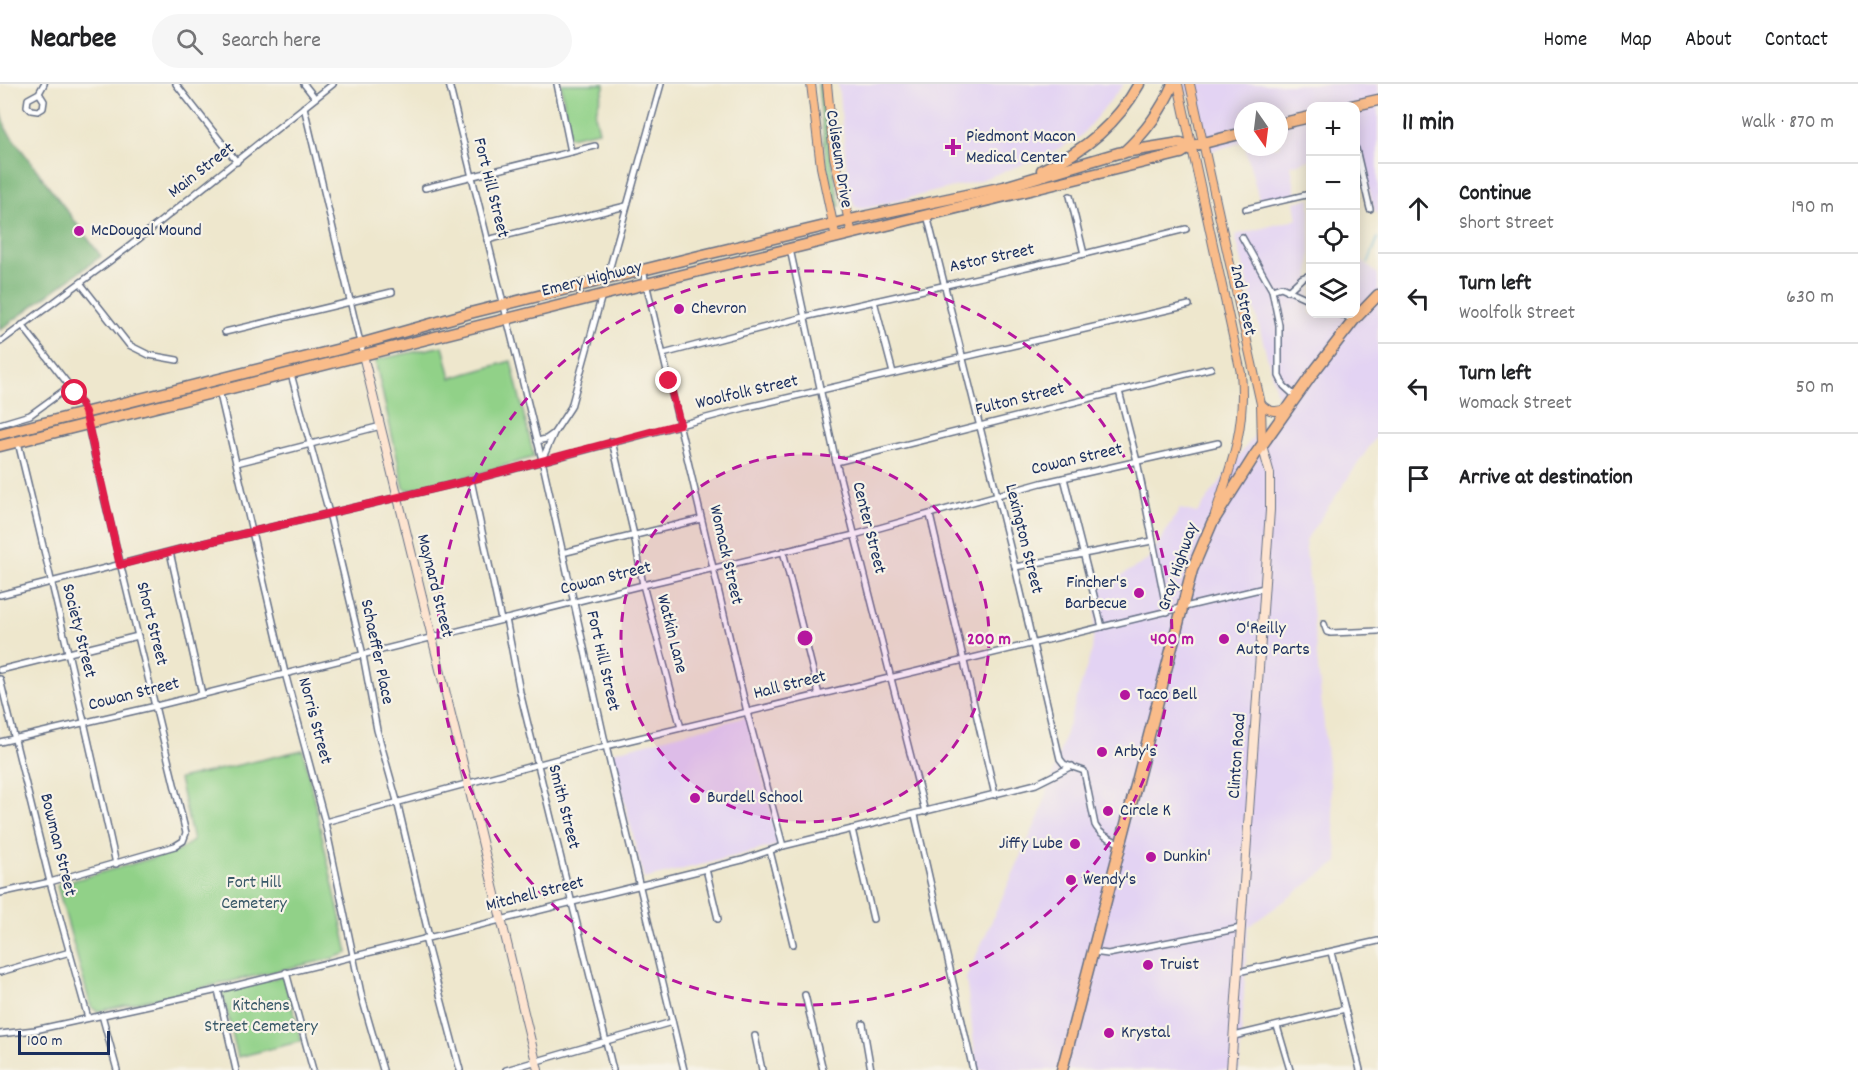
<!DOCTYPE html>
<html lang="en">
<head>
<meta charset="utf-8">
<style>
  :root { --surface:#fff; --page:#f6f6f6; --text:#202124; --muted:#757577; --line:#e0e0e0 }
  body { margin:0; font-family:Dekko,sans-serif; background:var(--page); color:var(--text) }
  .controls { position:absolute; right:18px; top:18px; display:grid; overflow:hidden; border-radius:12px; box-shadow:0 3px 15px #0003 }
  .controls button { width:54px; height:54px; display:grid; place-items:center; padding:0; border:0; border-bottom:2px solid var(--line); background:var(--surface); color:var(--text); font:30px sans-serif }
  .compass { position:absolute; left:1234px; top:18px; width:54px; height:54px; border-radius:50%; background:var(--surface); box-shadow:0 3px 15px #0003; rotate:166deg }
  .scale { position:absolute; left:18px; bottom:15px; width:92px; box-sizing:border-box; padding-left:6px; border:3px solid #1b2f5e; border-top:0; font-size:16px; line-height:21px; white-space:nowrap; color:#1b2f5e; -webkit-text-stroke:4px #f7f3e8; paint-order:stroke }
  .stop { position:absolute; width:18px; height:18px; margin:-14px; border:4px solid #e11d48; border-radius:50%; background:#fff }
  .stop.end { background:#e11d48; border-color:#fff; box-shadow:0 2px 6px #0008 }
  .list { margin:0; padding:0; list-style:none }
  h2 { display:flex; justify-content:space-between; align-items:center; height:78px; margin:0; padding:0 24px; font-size:26px }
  h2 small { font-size:20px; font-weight:400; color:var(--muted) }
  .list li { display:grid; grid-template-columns:39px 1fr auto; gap:18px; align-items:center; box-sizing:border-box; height:90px; padding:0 24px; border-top:2px solid var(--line) }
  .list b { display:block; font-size:22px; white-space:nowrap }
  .list p { margin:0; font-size:20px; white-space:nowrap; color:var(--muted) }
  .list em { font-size:20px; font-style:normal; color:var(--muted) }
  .icon { flex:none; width:33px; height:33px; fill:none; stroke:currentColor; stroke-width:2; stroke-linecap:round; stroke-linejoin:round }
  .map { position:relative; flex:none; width:1378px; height:986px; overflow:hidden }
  header { display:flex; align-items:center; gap:36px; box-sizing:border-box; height:84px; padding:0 30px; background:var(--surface); border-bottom:2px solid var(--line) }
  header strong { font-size:28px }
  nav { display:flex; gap:33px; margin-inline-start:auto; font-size:21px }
  .search { width:420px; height:54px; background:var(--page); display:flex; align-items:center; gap:15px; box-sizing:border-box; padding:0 21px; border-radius:33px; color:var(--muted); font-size:22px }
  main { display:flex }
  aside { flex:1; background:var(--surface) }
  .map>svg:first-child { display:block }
  .built { fill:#e3d3f3 }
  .green { fill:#91d188; stroke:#568073; stroke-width:1.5 }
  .forest { fill:#74b374; stroke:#487169; stroke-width:1.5 }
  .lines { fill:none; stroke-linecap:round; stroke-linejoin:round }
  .stream { stroke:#5ab2d7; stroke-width:1.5 }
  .street-casing { stroke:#656f85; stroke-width:8 }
  .secondary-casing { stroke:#656f85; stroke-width:10 }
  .primary-casing { stroke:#656f85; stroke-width:10 }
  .highway-casing { stroke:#656f85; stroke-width:13 }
  .street { stroke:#fff; stroke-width:5 }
  .secondary { stroke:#fde4d0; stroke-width:8 }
  .primary { stroke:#f9bc8a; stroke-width:8 }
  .highway { stroke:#f9bc8a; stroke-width:10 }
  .route { stroke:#e11d48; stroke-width:8 }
  .ring { fill:none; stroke:#b5179e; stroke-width:3; stroke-dasharray:10 8 }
  .poi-dot { fill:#b5179e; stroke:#f7f3e8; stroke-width:2 }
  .labels { text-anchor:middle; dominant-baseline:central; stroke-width:4.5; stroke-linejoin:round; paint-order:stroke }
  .poi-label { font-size:18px; fill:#1b2f5e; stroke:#f7f3e8; text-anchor:start }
  .street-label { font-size:18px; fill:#1b2f5e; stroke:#f7f3e8 }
  .park-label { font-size:18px; fill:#385868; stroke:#f7f3e8 }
  .centre { fill:#b5179e; stroke:#f7f3e8; stroke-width:3 }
  .ring-label { font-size:18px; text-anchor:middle; font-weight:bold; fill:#b5179e; stroke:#f7f3e8; stroke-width:4.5; stroke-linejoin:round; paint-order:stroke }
</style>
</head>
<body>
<header>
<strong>Nearbee</strong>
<div class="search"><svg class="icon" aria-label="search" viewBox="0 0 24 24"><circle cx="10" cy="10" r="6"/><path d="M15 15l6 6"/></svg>Search here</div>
<nav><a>Home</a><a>Map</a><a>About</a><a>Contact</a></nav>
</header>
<main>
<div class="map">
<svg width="1378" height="986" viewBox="0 0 1378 986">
  <rect width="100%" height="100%" fill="#f7f3e8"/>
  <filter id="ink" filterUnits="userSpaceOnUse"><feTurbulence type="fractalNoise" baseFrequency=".0167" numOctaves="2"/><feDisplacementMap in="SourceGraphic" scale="12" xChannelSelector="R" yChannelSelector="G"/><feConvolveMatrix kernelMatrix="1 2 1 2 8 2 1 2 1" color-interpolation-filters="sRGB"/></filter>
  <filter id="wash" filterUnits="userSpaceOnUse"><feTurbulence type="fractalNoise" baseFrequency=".008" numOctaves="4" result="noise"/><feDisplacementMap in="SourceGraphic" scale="24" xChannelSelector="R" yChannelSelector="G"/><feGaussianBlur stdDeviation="1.35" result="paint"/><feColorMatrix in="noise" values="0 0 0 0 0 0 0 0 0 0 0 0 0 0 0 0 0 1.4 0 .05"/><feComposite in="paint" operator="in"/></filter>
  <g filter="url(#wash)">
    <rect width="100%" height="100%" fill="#eee7cd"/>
    <!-- built -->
    <g class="built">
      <polygon points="838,0 1124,0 1080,53 1043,73 978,97 863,125 855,123 849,105"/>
      <polygon points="1181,0 1378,0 1378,130 1374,126 1359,65 1356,65 1356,22 1310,22 1310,76 1291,81 1296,110 1260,119 1245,63 1279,63 1279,27 1243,27 1243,58 1208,68 1196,20"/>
      <polygon points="1310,114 1310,230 1356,230 1356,168 1360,176 1378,190 1378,350 1305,457 1338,778 1248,843 1239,986 977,986 966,894 1040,730 1092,566 1098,505 1148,476 1180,425 1197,429 1279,318 1235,151 1298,135 1295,118"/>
      <polygon points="747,633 779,761 644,795 612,668"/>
    </g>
    <!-- green -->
    <g class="green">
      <polygon points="561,0 605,0 595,30 599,47 569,53"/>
      <polygon points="818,0 820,0 824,14 832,82 840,122 835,123 827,86"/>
      <polygon points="443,262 451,294 511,277 534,373 470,392 409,406 404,404 375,276"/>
      <polygon points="303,666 348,869 330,875 104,926 97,927 91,923 57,801 178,767 193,757 179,695"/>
      <polygon points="283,892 302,957 238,973 222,907"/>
    </g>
    <!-- forest -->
    <polygon class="forest" points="0,23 6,45 101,172 0,246"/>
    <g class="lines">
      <!-- stream -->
      <polyline class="stream" points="1368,179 1378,154"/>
    </g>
  </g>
  <g filter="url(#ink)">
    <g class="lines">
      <defs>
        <g id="street">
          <polyline points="176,0 237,78"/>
          <polyline points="304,0 315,14"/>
          <polyline points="449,0 542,376 606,662 684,986"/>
          <polyline points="557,0 571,68"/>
          <polyline points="39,9 44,17 43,24 38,27 31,26 27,22 28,15 39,9 44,0"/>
          <polyline points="304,23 363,271"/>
          <polyline points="1356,65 1370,125"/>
          <polyline points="425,104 595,62"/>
          <polyline points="1070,112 1084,170"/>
          <polyline points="1246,125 1310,110"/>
          <path d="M 927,131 L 1015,483 L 1060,675 L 1064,680 L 1084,687 L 1095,741 C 1100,751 1111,755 1121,760"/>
          <polyline points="1242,153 1272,206 1279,241 1279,292 1284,302 1295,312"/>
          <polyline points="487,156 626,122"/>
          <polyline points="790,165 836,378 925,728"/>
          <polyline points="643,186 747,628 783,762"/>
          <polyline points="611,194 610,183 661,0"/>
          <polyline points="81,200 129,261 149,271 177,276"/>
          <polyline points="1272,206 1281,203 1310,216"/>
          <polyline points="1288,207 1302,194 1310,191"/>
          <polyline points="874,217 893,289"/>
          <polyline points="1340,230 1354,236"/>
          <polyline points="225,248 392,208"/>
          <polyline points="0,258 126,165 333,0"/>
          <polyline points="663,270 804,233 1084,170 1186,145"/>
          <polyline points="291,290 329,429 363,571 377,646 397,717 429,853"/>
          <polyline points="219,306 285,589 325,738 362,914 383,986"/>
          <polyline points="1119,307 1137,377 1167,528"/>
          <polyline points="0,340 30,331 70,302"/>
          <polyline points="537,357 546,355 553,350"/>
          <polyline points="612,357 634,451 643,501 681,644"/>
          <path d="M 18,358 C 52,498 85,639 116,780"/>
          <polyline points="542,376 554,349 571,323 602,211"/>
          <polyline points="836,378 1211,284"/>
          <polyline points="237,379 381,342"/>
          <polyline points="1064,394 1102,543"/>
          <polyline points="471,396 501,536"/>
          <polyline points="930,431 995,711"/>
          <polyline points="783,467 819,611"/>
          <polyline points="170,468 202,610"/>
          <polyline points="562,469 701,435"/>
          <polyline points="1015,483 1152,457"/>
          <polyline points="0,511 196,461 471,396 748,323 1189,221"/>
          <polyline points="506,535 520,608 613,986"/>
          <polyline points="1324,540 1327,548 1331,549 1378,547"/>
          <polyline points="0,586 138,552"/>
          <polyline points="0,595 50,798 88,934"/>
          <polyline points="0,658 156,622 643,501 854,451 1041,399 1218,359"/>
          <polyline points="915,731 973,986"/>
          <polyline points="325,738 606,662 1264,504"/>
          <polyline points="852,745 873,835"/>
          <polyline points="770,767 793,860"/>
          <polyline points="706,785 718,835"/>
          <polyline points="0,809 50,798 175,762 183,757 186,749 103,409 85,328 75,309 22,241"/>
          <polyline points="425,854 460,986"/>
          <polyline points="1093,868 1108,870 1241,844"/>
          <polyline points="1331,868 1360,986"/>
          <polyline points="0,888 70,868"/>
          <polyline points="286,888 313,986"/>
          <polyline points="1238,888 1378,857"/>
          <polyline points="218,906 236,986"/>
          <polyline points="805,911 823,986"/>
          <polyline points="102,931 117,986"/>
          <polyline points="863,940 871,986"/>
          <polyline points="1277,942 1290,986"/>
          <polyline points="0,950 35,946 218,906 694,788 742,776 783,762 1036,700 1072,682"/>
          <polyline points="755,952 762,986"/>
          <polyline points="1234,952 1345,925"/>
          <polyline points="506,986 672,938"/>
        </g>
        <g id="secondary">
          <polyline points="363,271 538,986"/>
          <polyline points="1231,986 1270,426 1270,390 1262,361"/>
        </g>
        <g id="primary">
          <polyline points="811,0 821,83 836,154"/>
          <polyline points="827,0 834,73 852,150"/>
          <path d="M 1178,0 L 1241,289 C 1246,344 1232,379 1215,430"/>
          <polyline points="1190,0 1261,320 1262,361"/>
          <path d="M 1261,320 C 1269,328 1276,329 1287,324"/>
        </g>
        <g id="highway">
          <polyline points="1351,22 1378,16"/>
          <polyline points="1279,40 1310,33"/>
          <path d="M 1123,69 C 1145,49 1161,28 1173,0"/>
          <path d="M 1042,86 C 1083,68 1117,40 1139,0"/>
          <polyline points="0,350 360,260 470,229 703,171 867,132 1004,103 1118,69 1180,59 1192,62"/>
          <polyline points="0,362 646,200 1181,69 1192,62 1243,49"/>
          <polyline points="1062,986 1192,486 1212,439 1255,371 1313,289 1354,236 1378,211"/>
        </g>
      </defs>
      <!-- street casing -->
      <use href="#street" class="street-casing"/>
      <!-- secondary casing -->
      <use href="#secondary" class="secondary-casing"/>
      <!-- primary casing -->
      <use href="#primary" class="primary-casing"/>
      <!-- highway casing -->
      <use href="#highway" class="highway-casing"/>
      <!-- street -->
      <use href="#street" class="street"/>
      <!-- secondary -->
      <use href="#secondary" class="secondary"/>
      <!-- primary -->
      <use href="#primary" class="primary"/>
      <!-- highway -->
      <use href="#highway" class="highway"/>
    </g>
  </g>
  <g class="lines" filter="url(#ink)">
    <!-- route -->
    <polyline class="route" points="75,309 85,328 88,340 120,481 196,461 471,396 680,340 669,297"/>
  </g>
  <!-- distance rings -->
  <circle cx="805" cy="554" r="184" fill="#b5179e" fill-opacity=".12"/>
  <g class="ring">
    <circle cx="805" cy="554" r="184"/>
    <circle cx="805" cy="554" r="367"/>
  </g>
  <!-- markers -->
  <g class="poi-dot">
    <path d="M950 54h6v6h6v6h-6v6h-6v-6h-6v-6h6z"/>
    <circle cx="79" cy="147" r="6"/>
    <circle cx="679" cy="225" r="6"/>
    <circle cx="1139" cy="509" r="6"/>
    <circle cx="1224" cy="555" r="6"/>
    <circle cx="1125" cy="611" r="6"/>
    <circle cx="1102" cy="668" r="6"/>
    <circle cx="695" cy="714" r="6"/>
    <circle cx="1108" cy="727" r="6"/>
    <circle cx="1075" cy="760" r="6"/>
    <circle cx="1151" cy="773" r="6"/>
    <circle cx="1071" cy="796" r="6"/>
    <circle cx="1148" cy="881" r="6"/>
    <circle cx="1109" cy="949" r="6"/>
  </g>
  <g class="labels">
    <!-- poi labels -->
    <g class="poi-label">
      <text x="966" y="53">Piedmont Macon<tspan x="966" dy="21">Medical Center</tspan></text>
      <text x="91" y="147">McDougal Mound</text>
      <text x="691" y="225">Chevron</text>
      <text x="1127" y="499" text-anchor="end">Fincher's<tspan x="1127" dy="21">Barbecue</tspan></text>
      <text x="1236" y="545">O'Reilly<tspan x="1236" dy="21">Auto Parts</tspan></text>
      <text x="1137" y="611">Taco Bell</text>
      <text x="1114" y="668">Arby's</text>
      <text x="707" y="714">Burdell School</text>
      <text x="1120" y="727">Circle K</text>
      <text x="1063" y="760" text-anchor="end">Jiffy Lube</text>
      <text x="1163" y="773">Dunkin'</text>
      <text x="1083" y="796">Wendy's</text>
      <text x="1160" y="881">Truist</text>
      <text x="1121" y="949">Krystal</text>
    </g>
    <!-- street labels -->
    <g class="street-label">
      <text transform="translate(838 75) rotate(81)">Coliseum Drive</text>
      <text transform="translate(202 87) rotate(-38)">Main Street</text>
      <text transform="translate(490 104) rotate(76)">Fort Hill Street</text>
      <text transform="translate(992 175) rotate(-12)">Astor Street</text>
      <text transform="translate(592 196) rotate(-14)">Emery Highway</text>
      <text transform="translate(1242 216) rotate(78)">2nd Street</text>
      <text transform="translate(747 309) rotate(-13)">Woolfolk Street</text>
      <text transform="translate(1020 316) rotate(-14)">Fulton Street</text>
      <text transform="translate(1077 376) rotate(-13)">Cowan Street</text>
      <text transform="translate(868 444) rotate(76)">Center Street</text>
      <text transform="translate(1023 455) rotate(76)">Lexington Street</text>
      <text transform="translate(725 471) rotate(77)">Womack Street</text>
      <text transform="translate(1179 483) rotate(-71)">Gray Highway</text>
      <text transform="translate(606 495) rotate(-14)">Cowan Street</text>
      <text transform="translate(434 502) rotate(76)">Maynard Street</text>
      <text transform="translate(151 540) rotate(76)">Short Street</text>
      <text transform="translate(78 547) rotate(76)">Society Street</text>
      <text transform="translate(671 550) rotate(76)">Watkin Lane</text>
      <text transform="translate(376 568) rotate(78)">Schaeffer Place</text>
      <text transform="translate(602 577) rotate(77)">Fort Hill Street</text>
      <text transform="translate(790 602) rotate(-14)">Hall Street</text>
      <text transform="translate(134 611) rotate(-14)">Cowan Street</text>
      <text transform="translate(314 637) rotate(75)">Norris Street</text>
      <text transform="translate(1238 672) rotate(-86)">Clinton Road</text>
      <text transform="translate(563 723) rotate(76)">Smith Street</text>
      <text transform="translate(57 761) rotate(76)">Bowman Street</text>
      <text transform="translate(535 811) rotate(-14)">Mitchell Street</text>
    </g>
    <!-- park labels -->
    <g class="park-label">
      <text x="254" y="799">Fort Hill<tspan x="254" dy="21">Cemetery</tspan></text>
      <text x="261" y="922">Kitchens<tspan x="261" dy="21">Street Cemetery</tspan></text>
    </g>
  </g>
  <circle cx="805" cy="554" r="9" class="centre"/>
  <g class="ring-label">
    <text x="989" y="560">200 m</text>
    <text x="1172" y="560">400 m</text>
  </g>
</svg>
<div class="controls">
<button>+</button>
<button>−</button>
<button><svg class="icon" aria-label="locate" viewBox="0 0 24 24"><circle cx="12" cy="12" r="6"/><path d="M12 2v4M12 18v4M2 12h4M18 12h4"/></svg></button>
<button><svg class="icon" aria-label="layers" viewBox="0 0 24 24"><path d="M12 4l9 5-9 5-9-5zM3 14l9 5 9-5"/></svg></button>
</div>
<svg class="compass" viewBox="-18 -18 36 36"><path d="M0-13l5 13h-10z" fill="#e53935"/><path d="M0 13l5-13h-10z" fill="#757577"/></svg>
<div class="scale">100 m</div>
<div class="stop" style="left:75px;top:309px"></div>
<div class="stop end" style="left:669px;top:297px"></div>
</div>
<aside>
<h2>11 min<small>Walk · 870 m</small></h2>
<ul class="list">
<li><svg class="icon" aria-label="ahead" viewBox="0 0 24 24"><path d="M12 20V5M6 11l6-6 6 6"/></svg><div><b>Continue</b><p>Short Street</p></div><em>190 m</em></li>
<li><svg class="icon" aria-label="left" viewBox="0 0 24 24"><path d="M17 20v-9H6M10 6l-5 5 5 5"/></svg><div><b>Turn left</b><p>Woolfolk Street</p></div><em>630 m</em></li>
<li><svg class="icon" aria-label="left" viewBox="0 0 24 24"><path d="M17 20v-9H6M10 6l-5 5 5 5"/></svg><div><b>Turn left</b><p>Womack Street</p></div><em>50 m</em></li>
<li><svg class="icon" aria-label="arrive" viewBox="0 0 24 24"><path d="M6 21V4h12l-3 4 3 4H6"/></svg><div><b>Arrive at destination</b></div></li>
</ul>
</aside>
</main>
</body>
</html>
